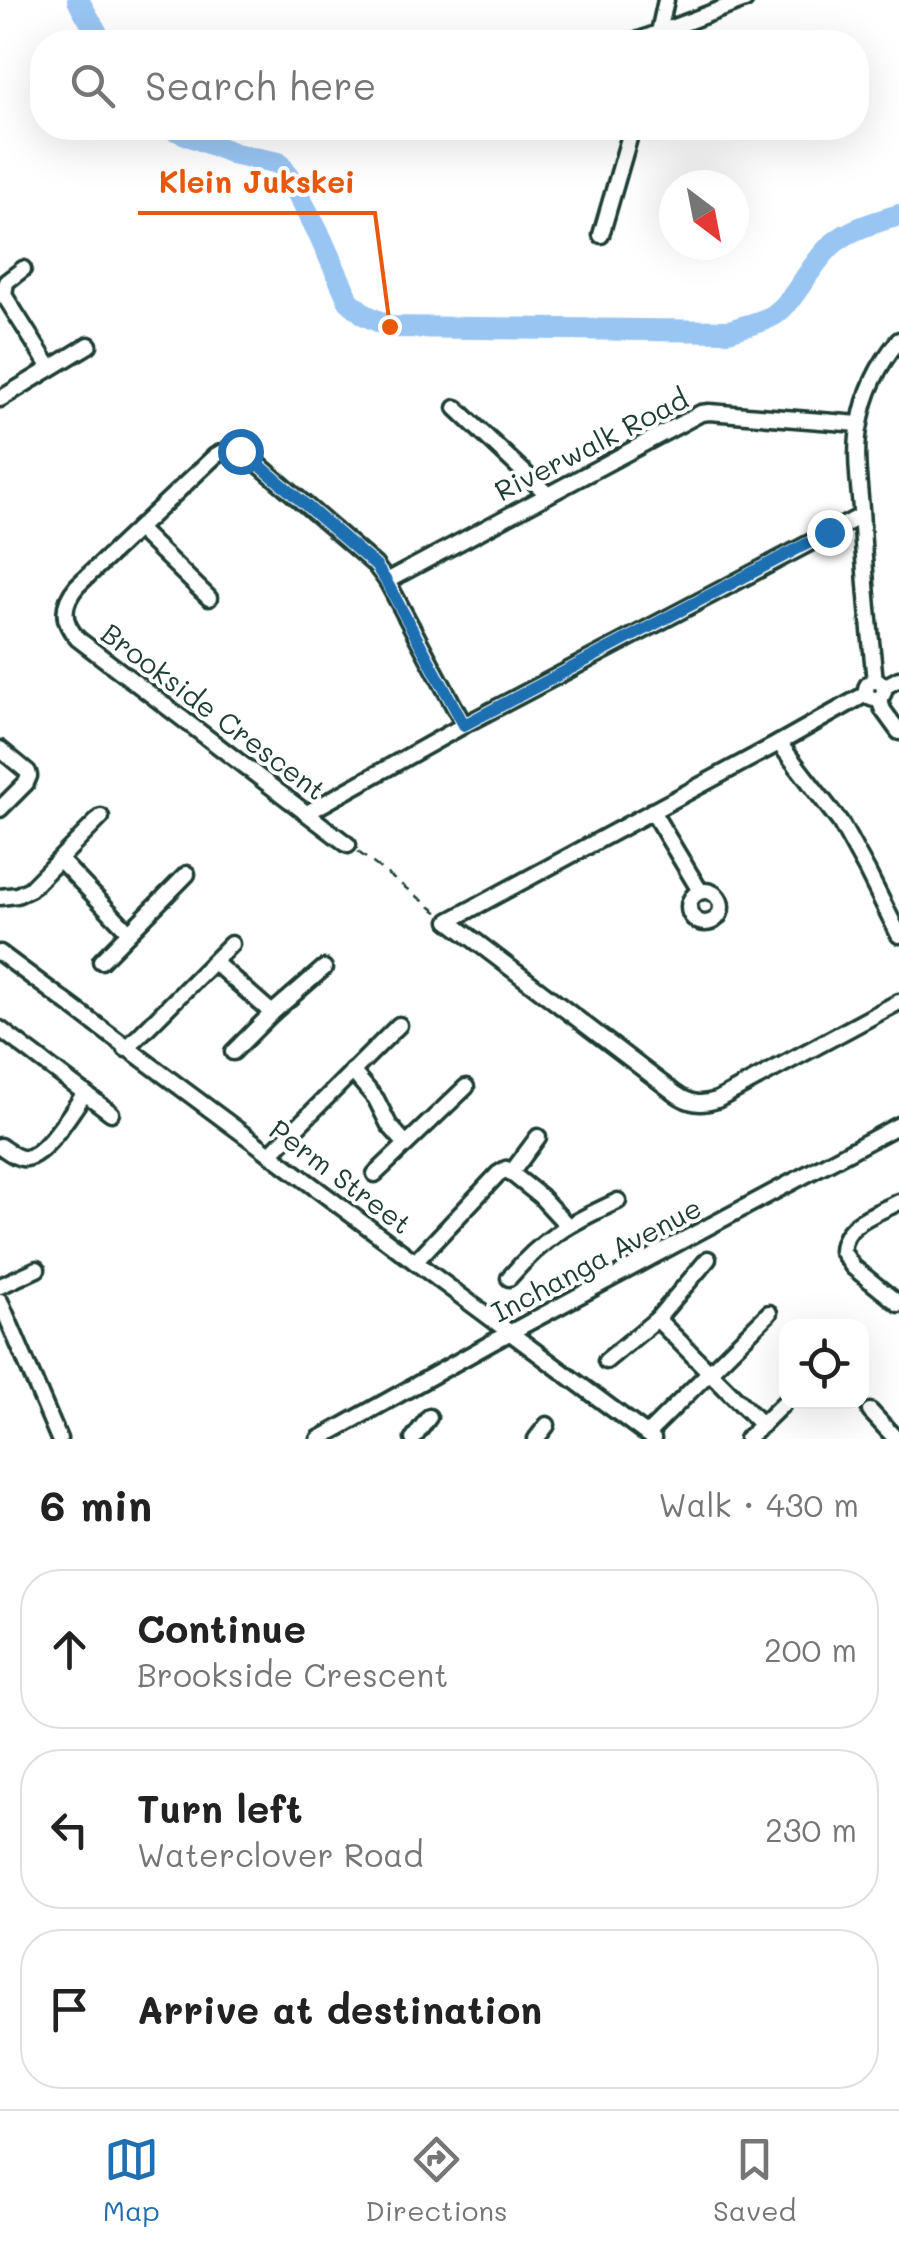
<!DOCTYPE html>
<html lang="en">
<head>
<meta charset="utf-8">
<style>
  :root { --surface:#fff; --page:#f2f2f2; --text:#222; --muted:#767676; --line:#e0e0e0; --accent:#1f6fb2 }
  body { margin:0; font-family:Mali,sans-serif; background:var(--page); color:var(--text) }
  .controls { position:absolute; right:30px; bottom:30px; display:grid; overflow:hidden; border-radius:20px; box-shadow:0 10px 40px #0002 }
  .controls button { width:90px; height:90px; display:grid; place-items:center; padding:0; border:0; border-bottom:2px solid var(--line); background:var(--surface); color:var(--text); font:50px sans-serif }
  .compass { position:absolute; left:659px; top:170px; width:90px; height:90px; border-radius:50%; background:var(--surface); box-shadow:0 10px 40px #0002; rotate:148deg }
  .stop { position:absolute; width:30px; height:30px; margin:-22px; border:8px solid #1f6fb2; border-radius:50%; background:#fff }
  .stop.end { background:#1f6fb2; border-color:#fff; box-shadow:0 2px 10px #0008 }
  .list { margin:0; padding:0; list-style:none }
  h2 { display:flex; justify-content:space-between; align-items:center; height:130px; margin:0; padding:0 40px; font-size:42px }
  h2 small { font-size:32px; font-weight:400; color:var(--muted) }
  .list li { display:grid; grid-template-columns:65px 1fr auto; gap:30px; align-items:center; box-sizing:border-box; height:160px; margin:0 20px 20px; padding:0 20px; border:2px solid var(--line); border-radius:40px }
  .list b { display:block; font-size:38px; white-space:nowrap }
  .list p { margin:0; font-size:32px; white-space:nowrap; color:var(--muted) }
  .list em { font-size:32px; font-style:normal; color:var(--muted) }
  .icon { flex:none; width:55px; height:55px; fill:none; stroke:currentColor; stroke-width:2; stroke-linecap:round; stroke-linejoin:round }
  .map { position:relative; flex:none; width:899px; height:1439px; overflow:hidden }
  .search { position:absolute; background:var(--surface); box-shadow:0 10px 40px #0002; left:30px; right:30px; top:30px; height:110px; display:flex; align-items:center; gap:25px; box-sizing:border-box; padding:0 35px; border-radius:40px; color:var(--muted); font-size:38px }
  .sheet { height:670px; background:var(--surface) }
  nav { display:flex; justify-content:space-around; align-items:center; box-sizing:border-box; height:140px; border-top:2px solid var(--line); background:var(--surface); font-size:28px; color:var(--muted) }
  nav a { display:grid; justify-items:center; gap:5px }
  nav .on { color:var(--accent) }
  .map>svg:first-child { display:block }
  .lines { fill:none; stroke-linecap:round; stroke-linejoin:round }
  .river { stroke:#99c5f3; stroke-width:22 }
  .minor-casing { stroke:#1f3d34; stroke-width:21 }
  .path { stroke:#1f3d34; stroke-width:2.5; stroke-dasharray:10 8; stroke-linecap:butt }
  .minor { stroke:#fff; stroke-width:14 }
  .route { stroke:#1f6fb2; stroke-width:12 }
  .labels { text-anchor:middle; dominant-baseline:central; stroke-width:8; stroke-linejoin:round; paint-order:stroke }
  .street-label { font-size:28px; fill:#1f3d34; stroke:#fff }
  .leader { fill:none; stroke:#e8590c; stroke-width:4 }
  .callout-dot { fill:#e8590c; stroke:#fff; stroke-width:4 }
  .callout-label { font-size:30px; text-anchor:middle; font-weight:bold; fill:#e8590c; stroke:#fff; stroke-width:8; stroke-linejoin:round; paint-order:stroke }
</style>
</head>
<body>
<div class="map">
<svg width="899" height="1439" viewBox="0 0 899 1439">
  <rect width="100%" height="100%" fill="#fff"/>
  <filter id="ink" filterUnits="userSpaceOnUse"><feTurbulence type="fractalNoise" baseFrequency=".01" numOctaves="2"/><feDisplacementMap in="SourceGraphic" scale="20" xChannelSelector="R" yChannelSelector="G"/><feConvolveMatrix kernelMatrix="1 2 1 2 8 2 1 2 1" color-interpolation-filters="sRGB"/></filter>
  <g filter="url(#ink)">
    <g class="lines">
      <!-- river -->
      <g class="river">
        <polyline points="78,0 102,42"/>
        <path d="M 171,128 L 235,154 L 279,163 L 288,175 L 320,236 L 349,301 L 365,315 L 390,327 L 729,331 C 743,326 761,323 774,315 C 796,300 811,262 834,243 C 852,228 877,222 899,215"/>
      </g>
      <defs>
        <g id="minor">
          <polyline points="658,37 666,0"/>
          <polyline points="634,42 745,0"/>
          <polyline points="601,235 632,128"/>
          <polyline points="23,269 6,282 4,295 50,368"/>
          <polyline points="0,399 89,345"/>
          <polyline points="456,408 547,494"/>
          <polyline points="138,529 209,598"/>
          <polyline points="387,581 701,413 709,412 859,424"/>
          <circle cx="875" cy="690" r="9"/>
          <path d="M 875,681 C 869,624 864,567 861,509 C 859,482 854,451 860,424 C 865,392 879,364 899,340"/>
          <polyline points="884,687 899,679"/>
          <path d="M 866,694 L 779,743 L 449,921 L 676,1094 C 690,1104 701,1105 717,1100 L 899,1002"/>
          <polyline points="879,699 883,710 899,732"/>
          <polyline points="779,743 840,822 867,871 899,935"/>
          <polyline points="0,749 28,772 29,776 26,783 0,809"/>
          <polyline points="652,811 700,891"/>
          <polyline points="307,813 464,725 861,516"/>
          <path d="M 348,845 L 78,639 C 61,621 62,604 77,586 L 215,456 C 231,445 242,451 256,462 L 375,565 L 387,581 L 464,725"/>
          <polyline points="60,860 129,932"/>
          <circle cx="705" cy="907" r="16"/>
          <polyline points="0,897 17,895 30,889 101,817"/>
          <polyline points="0,953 653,1439"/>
          <polyline points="101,961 187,874"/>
          <polyline points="214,962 272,1013"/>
          <polyline points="0,1029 111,1113"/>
          <polyline points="126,1049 231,944"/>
          <polyline points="233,1052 272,1013 324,968"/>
          <polyline points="352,1071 376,1099 389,1125 405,1143"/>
          <path d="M 0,1146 C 6,1150 14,1157 22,1158 C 43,1161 73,1109 85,1093"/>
          <polyline points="270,1154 399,1025"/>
          <polyline points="512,1172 538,1137"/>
          <polyline points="375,1174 466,1087"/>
          <path d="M 899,1202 C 876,1214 844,1222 842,1251 L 853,1267 L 899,1304"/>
          <polyline points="415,1262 498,1174 506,1169 540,1196 567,1225"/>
          <path d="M 509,1278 C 544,1237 570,1223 618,1201"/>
          <polyline points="0,1286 37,1269"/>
          <polyline points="0,1301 59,1439"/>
          <polyline points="657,1319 762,1425"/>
          <polyline points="606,1361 657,1319 708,1259"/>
          <polyline points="870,1411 895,1438"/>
          <polyline points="647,1434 769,1313"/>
          <polyline points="319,1439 509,1333 899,1125"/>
          <polyline points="413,1439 429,1417"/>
          <polyline points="536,1439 547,1425"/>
          <polyline points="747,1439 786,1401"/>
        </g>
      </defs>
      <!-- minor casing -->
      <use href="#minor" class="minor-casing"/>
      <!-- path -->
      <polyline class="path" points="358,852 439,913"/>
      <!-- minor -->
      <use href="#minor" class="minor"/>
    </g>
  </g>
  <g class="lines" filter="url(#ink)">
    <!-- route -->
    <polyline class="route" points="240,451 256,462 376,566 386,581 464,725 829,532"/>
  </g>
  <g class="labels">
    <!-- street labels -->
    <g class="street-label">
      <text transform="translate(591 444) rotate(-27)">Riverwalk Road</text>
      <text transform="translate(214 711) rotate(37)">Brookside Crescent</text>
      <text transform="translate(341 1176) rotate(37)">Perm Street</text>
      <text transform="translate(596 1259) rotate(-28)">Inchanga Avenue</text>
    </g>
  </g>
  <!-- callouts -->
  <path class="leader" d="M390 327L375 213H138"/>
  <circle class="callout-dot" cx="390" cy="327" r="10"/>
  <g class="callout-label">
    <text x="257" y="193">Klein Jukskei</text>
  </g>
</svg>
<div class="controls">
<button><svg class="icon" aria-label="locate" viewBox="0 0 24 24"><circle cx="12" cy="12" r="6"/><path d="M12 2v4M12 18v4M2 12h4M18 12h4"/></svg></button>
</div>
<svg class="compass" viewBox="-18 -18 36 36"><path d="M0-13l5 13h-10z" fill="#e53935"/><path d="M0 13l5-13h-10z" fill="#767676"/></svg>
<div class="stop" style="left:240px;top:451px"></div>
<div class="stop end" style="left:829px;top:532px"></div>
<div class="search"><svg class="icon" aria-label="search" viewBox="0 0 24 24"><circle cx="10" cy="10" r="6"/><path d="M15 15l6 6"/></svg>Search here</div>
</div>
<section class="sheet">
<h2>6 min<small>Walk · 430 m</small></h2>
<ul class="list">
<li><svg class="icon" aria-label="ahead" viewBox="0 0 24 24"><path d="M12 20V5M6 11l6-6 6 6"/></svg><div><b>Continue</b><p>Brookside Crescent</p></div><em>200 m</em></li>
<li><svg class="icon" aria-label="left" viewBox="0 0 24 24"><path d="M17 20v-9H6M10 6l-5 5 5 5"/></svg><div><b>Turn left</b><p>Waterclover Road</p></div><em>230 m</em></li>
<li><svg class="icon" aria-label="arrive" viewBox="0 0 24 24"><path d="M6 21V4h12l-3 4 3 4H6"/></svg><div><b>Arrive at destination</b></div></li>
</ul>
</section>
<nav>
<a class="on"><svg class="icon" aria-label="map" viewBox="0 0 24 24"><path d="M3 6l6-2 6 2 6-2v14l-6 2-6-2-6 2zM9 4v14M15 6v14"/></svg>Map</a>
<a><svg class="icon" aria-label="directions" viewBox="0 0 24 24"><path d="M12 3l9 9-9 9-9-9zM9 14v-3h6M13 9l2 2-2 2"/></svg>Directions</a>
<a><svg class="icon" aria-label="saved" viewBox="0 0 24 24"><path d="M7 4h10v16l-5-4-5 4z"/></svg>Saved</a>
</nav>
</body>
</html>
